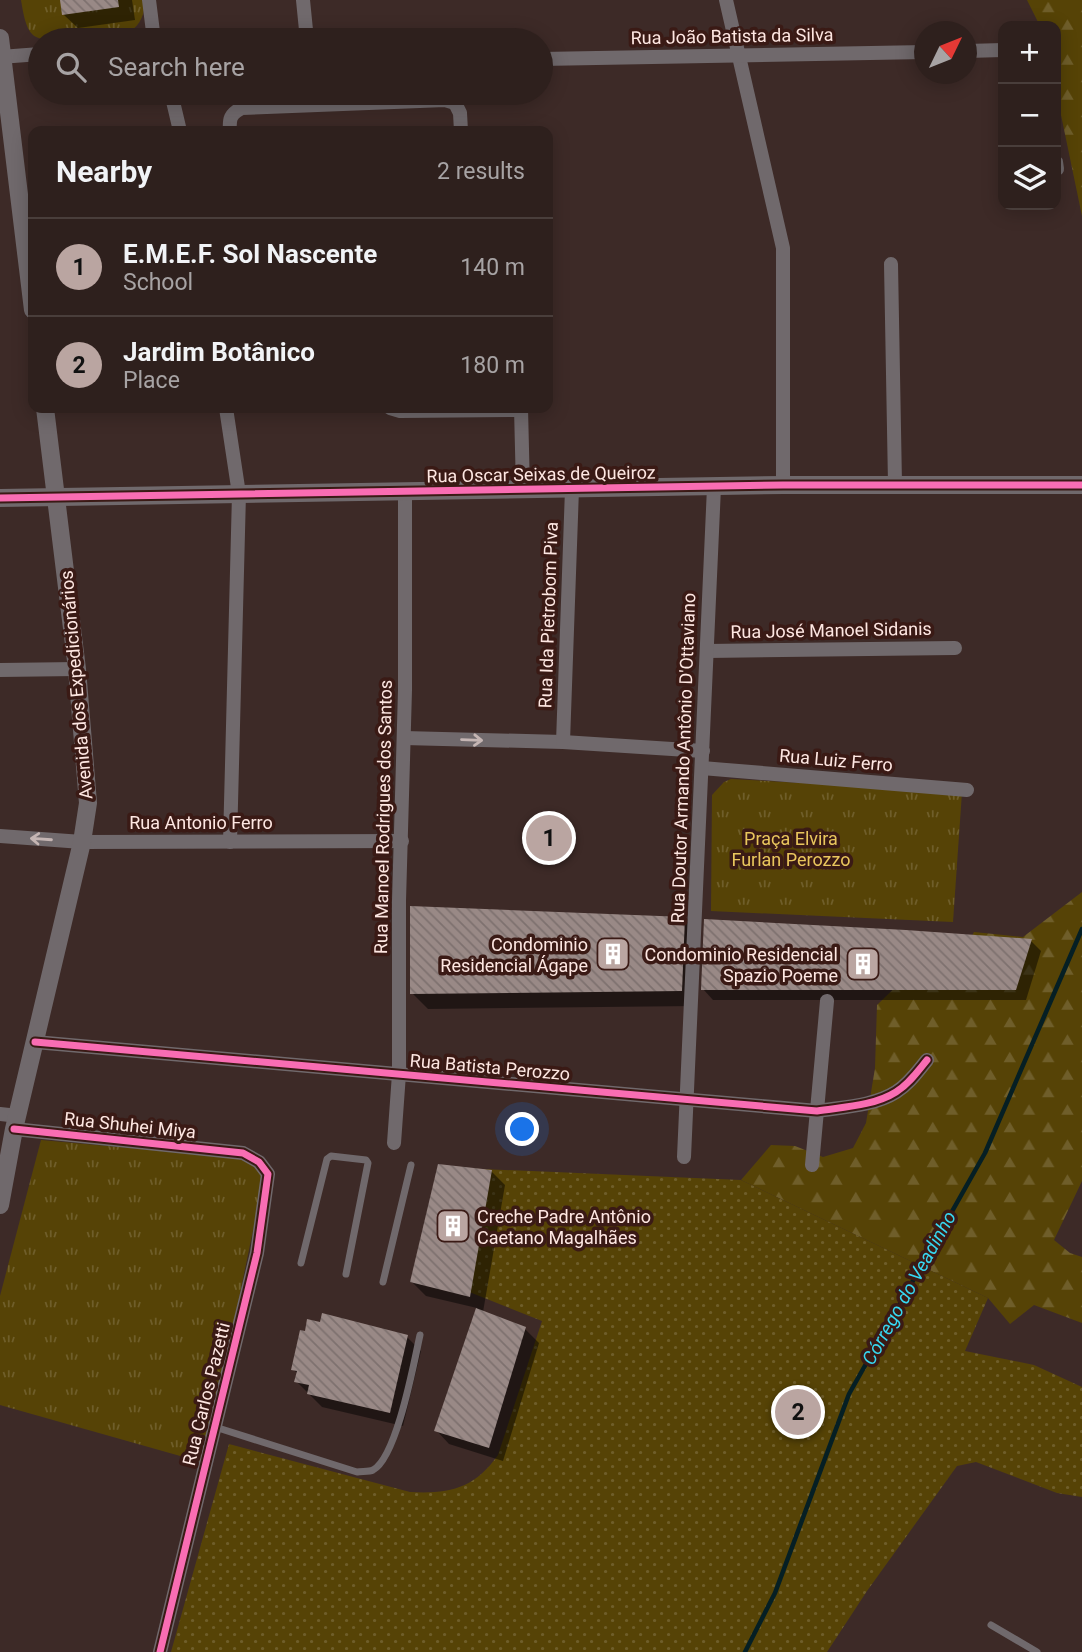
<!DOCTYPE html>
<html lang="en">
<head>
<meta charset="utf-8">
<style>
  :root { --surface:#2e201d; --page:#3a2d2a; --text:#f1f3f6; --muted:#a7a3a4; --line:#493e3b; --accent:#baa5a1 }
  body { margin:0; font-family:Roboto,sans-serif; background:var(--page); color:var(--text) }
  .controls { position:absolute; right:21px; top:21px; display:grid; overflow:hidden; border-radius:14px; box-shadow:0 4px 18px #0003 }
  .controls button { width:63px; height:63px; display:grid; place-items:center; padding:0; border:0; border-bottom:2px solid var(--line); background:var(--surface); color:var(--text); font:35px sans-serif }
  .compass { position:absolute; left:914px; top:21px; width:63px; height:63px; border-radius:50%; background:var(--surface); box-shadow:0 4px 18px #0003; rotate:47deg }
  .you { position:absolute; left:523px; top:1130px; width:24px; height:24px; margin:-18px; border:5px solid #fff; border-radius:50%; background:#1a73e8; box-shadow:0 0 0 10px #1a73e833 }
  .badge { display:grid; place-items:center; width:46px; height:46px; border-radius:50%; background:var(--accent); color:#111; font-size:23px; font-weight:700 }
  .pin { position:absolute; translate:-50% -50%; border:4px solid #fff; box-shadow:0 2px 7px #0006 }
  .list { margin:0; padding:0; list-style:none }
  h2 { display:flex; justify-content:space-between; align-items:center; height:91px; margin:0; padding:0 28px; font-size:30px }
  h2 small { font-size:23px; font-weight:400; color:var(--muted) }
  .list li { display:grid; grid-template-columns:46px 1fr auto; gap:21px; align-items:center; box-sizing:border-box; height:98px; padding:0 28px; border-top:2px solid var(--line) }
  .list b { display:block; font-size:26px; white-space:nowrap }
  .list p { margin:0; font-size:23px; white-space:nowrap; color:var(--muted) }
  .list em { font-size:23px; font-style:normal; color:var(--muted) }
  .icon { flex:none; width:38px; height:38px; fill:none; stroke:currentColor; stroke-width:2; stroke-linecap:round; stroke-linejoin:round }
  .map { position:relative; flex:none; width:1082px; height:1652px; overflow:hidden }
  .search { position:absolute; background:var(--surface); box-shadow:0 4px 18px #0003; left:28px; top:28px; width:525px; height:77px; display:flex; align-items:center; gap:18px; box-sizing:border-box; padding:0 24px; border-radius:38px; color:var(--muted); font-size:26px }
  .panel { position:absolute; background:var(--surface); box-shadow:0 4px 18px #0003; left:28px; top:126px; width:525px; height:287px; border-radius:14px }
  .map>svg:first-child { display:block }
  .grass { fill:url(#grass-tufts) }
  .forest { fill:url(#forest-firs) }
  .garden { fill:url(#garden-dots) }
  .shadow { fill:#0007 }
  .lines { fill:none; stroke-linecap:round; stroke-linejoin:round }
  .stream { stroke:#051f24; stroke-width:4.5 }
  .building { fill:url(#building-back-hatch) }
  .service { stroke:#70696c; stroke-width:7 }
  .minor { stroke:#70696c; stroke-width:14 }
  .tertiary { stroke:#70696c; stroke-width:18 }
  .cycleway-casing { stroke:#3a1a15; stroke-width:11 }
  .cycleway { stroke:#f96db3; stroke-width:7 }
  .oneway { stroke:#c5b5b3 }
  .labels { text-anchor:middle; dominant-baseline:central; stroke-width:7; stroke-linejoin:round; paint-order:stroke }
  .street-label { font-size:18px; fill:#fee7e2; stroke:#3a1a15 }
  .park-label { font-size:18px; fill:#e9c65d; stroke:#3a1a15 }
  .poi-label { font-size:18px; fill:#fee7e2; stroke:#3a1a15; text-anchor:end }
  .water-label { font-size:19px; font-style:italic; fill:#37d7f0; stroke:#3a1a15 }
</style>
</head>
<body>
<div class="map">
<svg width="1082" height="1652" viewBox="0 0 1082 1652">
  <defs>
    <pattern id="grass-tufts" width="24" height="20" patternUnits="userSpaceOnUse" patternTransform="scale(1.75)"><rect width="24" height="20" fill="#564306"/><path d="M3 7l-1-3M5 7V3M7 7l1-3M15 17l-1-3M17 17v-4M19 17l1-3" fill="none" stroke="#6f5e2a"/></pattern>
    <pattern id="forest-firs" width="22" height="20" patternUnits="userSpaceOnUse" patternTransform="scale(1.75)"><rect width="22" height="20" fill="#564306"/><path d="M5 1l3.5 6h-7zM16 11l3.5 6h-7z" fill="#6f5e2a"/></pattern>
    <pattern id="garden-dots" width="8" height="8" patternUnits="userSpaceOnUse" patternTransform="scale(1.75)"><rect width="8" height="8" fill="#564306"/><path d="M2 2h.1M6 6h.1" fill="none" stroke="#6f5e2a" stroke-width="1.8" stroke-linecap="round"/></pattern>
    <pattern id="building-back-hatch" width="6" height="6" patternUnits="userSpaceOnUse" patternTransform="scale(1.75)"><rect width="6" height="6" fill="#998986"/><path d="M-1 5l2 2M0 0l6 6M5-1l2 2" fill="none" stroke="#7e716f"/></pattern>
  </defs>
  <rect width="100%" height="100%" fill="#3d2a27"/>
  <!-- grass -->
  <g class="grass">
    <path d="M 21,0 L 145,0 C 145,13 141,25 129,32 C 114,39 46,47 33,35 C 25,28 23,11 21,0 Z"/>
    <polygon points="731,779 962,792 953,922 711,911 712,795 724,782"/>
    <polygon points="41,1140 239,1158 255,1165 264,1177 205,1463 0,1405 0,1296"/>
  </g>
  <!-- forest -->
  <g class="forest">
    <polygon points="1027,0 1082,0 1082,216 1056,91 1056,26 1040,26"/>
    <polygon points="1082,892 1082,1181 1054,1240 1070,1253 1082,1257 1082,1323 1034,1305 1010,1324 988,1298 741,1180 771,1145 795,1146 823,1157 853,1148 866,1123 875,1068 877,1005 910,973 959,960 974,932 1023,937"/>
  </g>
  <!-- garden -->
  <path class="garden" d="M 458,1168 L 741,1180 L 988,1298 L 965,1351 L 1034,1365 L 1082,1387 L 1082,1497 L 1057,1493 L 976,1462 L 957,1466 L 867,1591 L 827,1652 L 171,1652 L 229,1444 L 410,1492 C 449,1494 474,1489 498,1455 L 542,1321 L 447,1283 Z"/>
  <!-- shadow -->
  <g class="shadow">
    <polygon points="62,0 132,0 135,20 78,28 64,15"/>
    <polygon points="684,919 700,934 697,1006 428,1009 412,993"/>
    <polygon points="1031,941 1041,951 1026,1000 713,1000 703,989"/>
    <polygon points="491,1171 505,1185 483,1312 525,1329 539,1343 503,1461 449,1444 436,1430 477,1308 426,1296 412,1282"/>
    <polygon points="321,1324 407,1337 421,1351 403,1426 322,1407 296,1381 298,1374 293,1369 306,1333"/>
  </g>
  <g class="lines">
    <!-- stream -->
    <polyline class="stream" points="745,1652 775,1593 849,1394 985,1153 1082,929"/>
  </g>
  <!-- building -->
  <g class="building">
    <polygon points="60,0 118,0 119,7 62,15"/>
    <polygon points="410,906 685,917 682,991 410,994"/>
    <polygon points="704,919 906,930 1032,939 1016,990 701,990"/>
    <polygon points="438,1164 492,1170 470,1297 410,1282"/>
    <polygon points="476,1308 526,1327 489,1448 434,1431"/>
    <polygon points="322,1313 408,1335 390,1413 307,1394 309,1385 294,1382 297,1371 291,1370 300,1330 305,1331 307,1319 320,1322"/>
  </g>
  <g class="lines">
    <!-- service -->
    <g class="service">
      <polyline points="301,1263 327,1159 331,1156 366,1160 368,1163 346,1274"/>
      <polyline points="383,1282 411,1165"/>
      <path d="M 215,1427 L 357,1472 C 361,1471 369,1472 373,1470 C 397,1457 414,1362 420,1335"/>
      <polyline points="991,1625 1037,1652"/>
    </g>
    <!-- minor -->
    <g class="minor">
      <polyline points="149,0 154,40"/>
      <polyline points="303,0 307,40"/>
      <polyline points="726,0 783,248 783,485"/>
      <polyline points="967,51 1003,50"/>
      <polyline points="0,57 40,54"/>
      <polyline points="541,59 925,52"/>
      <polyline points="171,93 180,131"/>
      <path d="M 230,131 C 229,119 230,114 242,108 L 445,100 L 455,103 L 460,113 L 461,131"/>
      <polyline points="1056,162 1057,169"/>
      <polyline points="891,264 895,484"/>
      <polyline points="226,408 239,494 230,842"/>
      <polyline points="390,408 400,411 521,410"/>
      <polyline points="521,408 523,490"/>
      <polyline points="707,651 955,648"/>
      <polyline points="0,670 77,669"/>
      <polyline points="404,738 563,742 703,751"/>
      <polyline points="563,742 572,489"/>
      <polyline points="702,768 967,790"/>
      <polyline points="0,836 82,842 402,841"/>
      <path d="M 35,1042 L 817,1111 C 842,1107 874,1106 896,1092 C 909,1084 918,1071 927,1060"/>
      <polyline points="0,1114 18,1116"/>
      <polyline points="14,1129 243,1153 259,1162 268,1174 257,1253 160,1652"/>
      <polyline points="394,1143 399,1074 399,901 405,690 405,492"/>
      <polyline points="684,1157 714,487"/>
      <polyline points="812,1165 827,1001"/>
    </g>
    <!-- tertiary -->
    <g class="tertiary">
      <polyline points="0,38 33,310"/>
      <polyline points="0,498 783,485 1082,485"/>
      <polyline points="0,1205 14,1129 82,842 88,803 77,669 45,408"/>
    </g>
    <defs>
      <g id="cycleway">
        <polyline points="0,498 783,485 1082,485"/>
        <path d="M 35,1042 L 817,1111 C 842,1107 874,1106 896,1092 C 909,1084 918,1071 927,1060"/>
        <polyline points="14,1129 243,1153 259,1162 268,1174 257,1253 160,1652"/>
      </g>
    </defs>
    <!-- cycleway casing -->
    <use href="#cycleway" class="cycleway-casing"/>
    <!-- cycleway -->
    <use href="#cycleway" class="cycleway"/>
  </g>
  <!-- one-way arrows -->
  <defs><path id="oneway-shaft" d="M-6 0H5M1.5-3L5.5 0L1.5 3" fill="none" stroke-width="1.6" stroke-linecap="round" stroke-linejoin="round" transform="scale(1.75)"/></defs>
  <g class="oneway">
    <use href="#oneway-shaft" transform="translate(472 740) rotate(2)"/>
    <use href="#oneway-shaft" transform="translate(41 839) rotate(-176)"/>
  </g>
  <!-- icons -->
  <defs>
    <symbol id="building-square" viewBox="-11 -11 22 22"><rect x="-9" y="-9" width="18" height="18" rx="4" fill="#baa5a1" stroke="#3a1a15"/><path d="M-4-6H4V6H1V3H-1V6H-4ZM-2.5-4.3h1.7v1.8h-1.7ZM.8-4.3h1.7v1.8H.8ZM-2.5-1h1.7V.8h-1.7ZM.8-1h1.7V.8H.8Z" fill="#fff"/></symbol>
  </defs>
  <g fill-rule="evenodd">
    <use href="#building-square" x="594" y="935" width="38" height="38"/>
    <use href="#building-square" x="844" y="945" width="38" height="38"/>
    <use href="#building-square" x="434" y="1207" width="38" height="38"/>
  </g>
  <g class="labels">
    <!-- street labels -->
    <g class="street-label">
      <text transform="translate(732 36) rotate(-1)">Rua João Batista da Silva</text>
      <text transform="translate(541 474) rotate(-1)">Rua Oscar Seixas de Queiroz</text>
      <text transform="translate(548 615) rotate(-88)">Rua Ida Pietrobom Piva</text>
      <text transform="translate(831 630) rotate(-1)">Rua José Manoel Sidanis</text>
      <text transform="translate(76 685) rotate(-95)">Avenida dos Expedicionários</text>
      <text transform="translate(683 758) rotate(-88)">Rua Doutor Armando Antônio D'Ottaviano</text>
      <text transform="translate(836 760) rotate(5)">Rua Luiz Ferro</text>
      <text transform="translate(383 817) rotate(-89)">Rua Manoel Rodrigues dos Santos</text>
      <text x="201" y="822">Rua Antonio Ferro</text>
      <text transform="translate(490 1067) rotate(5)">Rua Batista Perozzo</text>
      <text transform="translate(130 1125) rotate(6)">Rua Shuhei Miya</text>
      <text transform="translate(206 1394) rotate(-76)">Rua Carlos Pazetti</text>
    </g>
    <!-- park labels -->
    <g class="park-label">
      <text x="791" y="838">Praça Elvira<tspan x="791" dy="21">Furlan Perozzo</tspan></text>
    </g>
    <!-- poi labels -->
    <g class="poi-label">
      <text x="588" y="944">Condominio<tspan x="588" dy="21">Residencial Ágape</tspan></text>
      <text x="838" y="954">Condominio Residencial<tspan x="838" dy="21">Spazio Poeme</tspan></text>
      <text x="477" y="1216" text-anchor="start">Creche Padre Antônio<tspan x="477" dy="21">Caetano Magalhães</tspan></text>
    </g>
    <!-- water labels -->
    <g class="water-label">
      <text transform="translate(909 1288) rotate(-61)">Córrego do Veadinho</text>
    </g>
  </g>
</svg>
<div class="controls">
<button>+</button>
<button>−</button>
<button><svg class="icon" aria-label="layers" viewBox="0 0 24 24"><path d="M12 4l9 5-9 5-9-5zM3 14l9 5 9-5"/></svg></button>
</div>
<svg class="compass" viewBox="-18 -18 36 36"><path d="M0-13l5 13h-10z" fill="#e53935"/><path d="M0 13l5-13h-10z" fill="#a7a3a4"/></svg>
<div class="you"></div>
<div class="pin badge" style="left:549px;top:838px">1</div>
<div class="pin badge" style="left:798px;top:1412px">2</div>
<div class="search"><svg class="icon" aria-label="search" viewBox="0 0 24 24"><circle cx="10" cy="10" r="6"/><path d="M15 15l6 6"/></svg>Search here</div>
<section class="panel">
<h2>Nearby<small>2 results</small></h2>
<ul class="list">
<li><span class="badge">1</span><div><b>E.M.E.F. Sol Nascente</b><p>School</p></div><em>140 m</em></li>
<li><span class="badge">2</span><div><b>Jardim Botânico</b><p>Place</p></div><em>180 m</em></li>
</ul>
</section>
</div>
</body>
</html>
